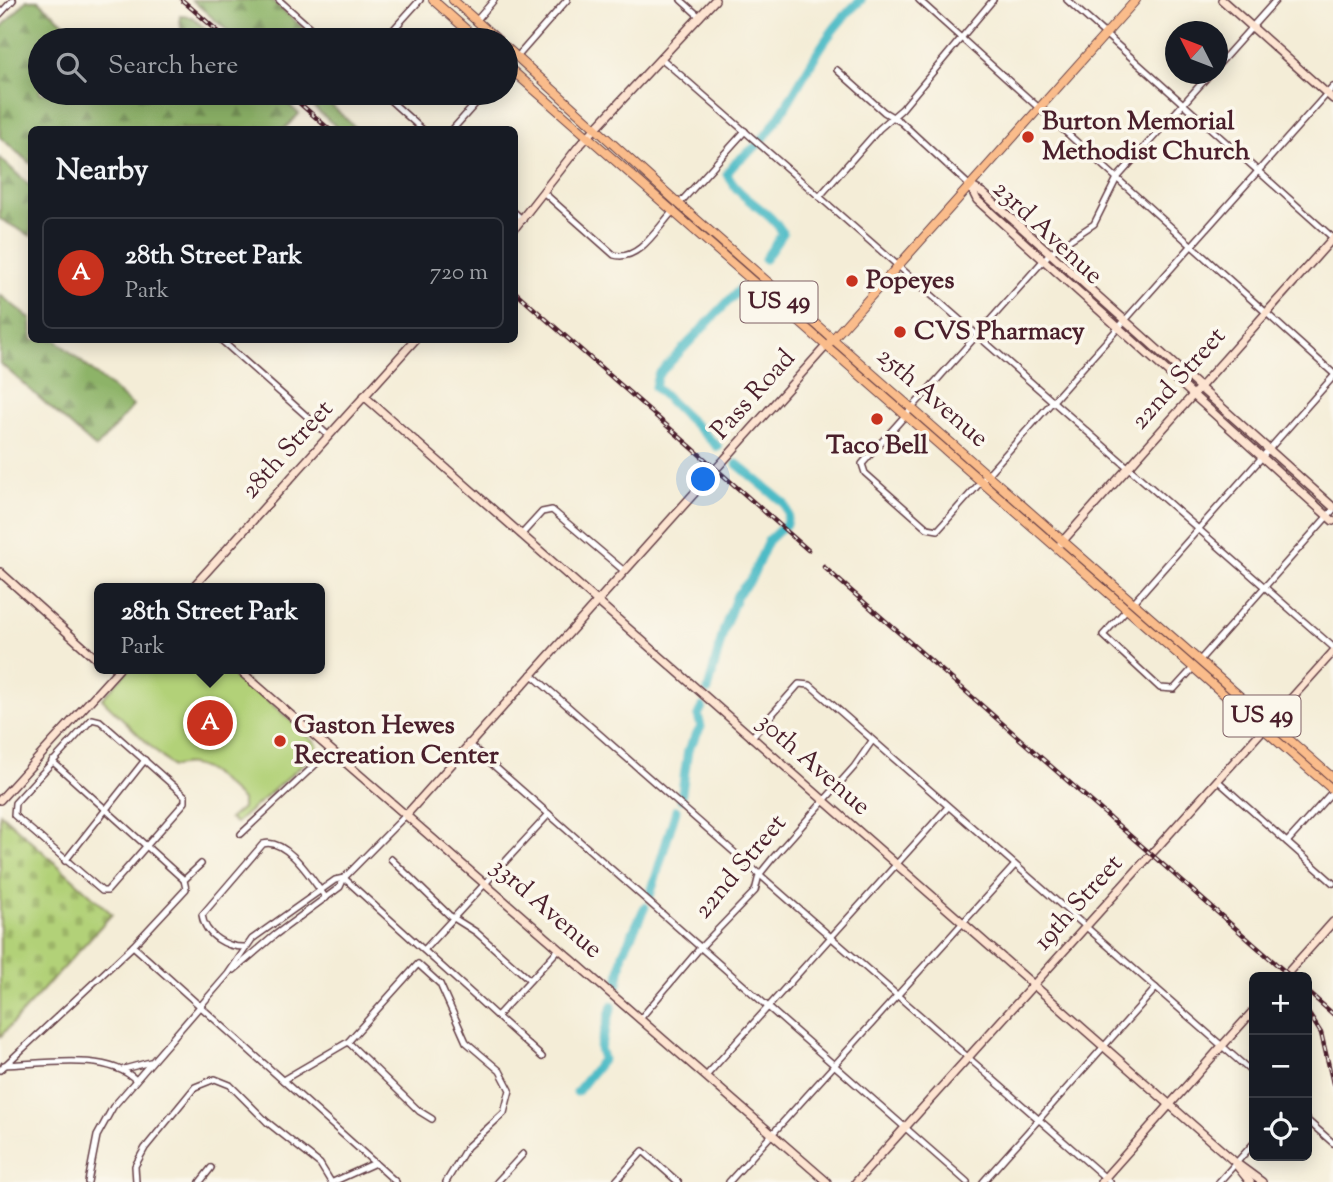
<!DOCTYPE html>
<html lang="en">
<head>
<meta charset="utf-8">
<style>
  :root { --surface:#171b24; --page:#242831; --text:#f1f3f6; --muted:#9ea1a6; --line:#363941; --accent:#c8321e }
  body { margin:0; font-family:"Sorts Mill Goudy",serif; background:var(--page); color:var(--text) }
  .controls { position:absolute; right:21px; bottom:21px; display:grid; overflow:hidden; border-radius:10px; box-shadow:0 4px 18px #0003 }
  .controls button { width:63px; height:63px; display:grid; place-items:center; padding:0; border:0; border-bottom:2px solid var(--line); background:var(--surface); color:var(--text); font:35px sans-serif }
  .compass { position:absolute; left:1165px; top:21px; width:63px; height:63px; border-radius:50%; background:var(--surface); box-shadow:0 4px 18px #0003; rotate:312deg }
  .you { position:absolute; left:704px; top:480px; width:24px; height:24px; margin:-18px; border:5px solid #fff; border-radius:50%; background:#1a73e8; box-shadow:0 0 0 10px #1a73e833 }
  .badge { display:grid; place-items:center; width:46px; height:46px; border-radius:50%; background:var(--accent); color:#fff; font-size:23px; font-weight:700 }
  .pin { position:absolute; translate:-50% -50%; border:4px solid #fff; box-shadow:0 2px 7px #0006 }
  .popup { position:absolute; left:94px; top:583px; width:231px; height:91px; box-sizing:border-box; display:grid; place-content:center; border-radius:10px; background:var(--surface); filter:drop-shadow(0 2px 5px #0005); font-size:23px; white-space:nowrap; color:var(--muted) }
  .popup b { font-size:26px; color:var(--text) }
  .popup::after { content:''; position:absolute; left:50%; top:100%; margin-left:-14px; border:14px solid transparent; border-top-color:var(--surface) }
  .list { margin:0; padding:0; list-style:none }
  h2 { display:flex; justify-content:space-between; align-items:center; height:91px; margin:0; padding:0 28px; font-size:30px }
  h2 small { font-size:23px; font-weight:400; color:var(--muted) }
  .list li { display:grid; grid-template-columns:46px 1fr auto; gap:21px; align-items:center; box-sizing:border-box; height:112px; margin:0 14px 14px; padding:0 14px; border:2px solid var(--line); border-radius:10px }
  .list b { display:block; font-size:26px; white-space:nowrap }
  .list p { margin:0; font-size:23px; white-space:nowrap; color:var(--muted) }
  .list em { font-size:23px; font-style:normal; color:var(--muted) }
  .icon { flex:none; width:38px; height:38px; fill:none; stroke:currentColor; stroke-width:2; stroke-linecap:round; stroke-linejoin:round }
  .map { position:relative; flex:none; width:1333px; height:1182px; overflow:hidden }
  .search { position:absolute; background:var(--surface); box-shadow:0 4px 18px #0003; left:28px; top:28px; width:490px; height:77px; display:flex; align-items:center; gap:18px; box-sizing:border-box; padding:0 24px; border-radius:38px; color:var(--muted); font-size:26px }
  .panel { position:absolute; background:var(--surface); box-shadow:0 4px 18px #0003; left:28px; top:126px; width:490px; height:217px; border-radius:10px }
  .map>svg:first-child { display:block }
  .forest { fill:url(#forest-firs); stroke:#6c694a; stroke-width:2 }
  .cemetery { fill:url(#cemetery-stones); stroke:#7e7852; stroke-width:2 }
  .park { fill:#b2d178; stroke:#7e7852; stroke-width:2 }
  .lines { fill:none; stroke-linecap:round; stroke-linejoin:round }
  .river { stroke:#4dbbc6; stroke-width:9 }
  .street-casing { stroke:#643e45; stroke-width:8 }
  .secondary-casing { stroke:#643e45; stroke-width:10 }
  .primary-casing { stroke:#643e45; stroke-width:10 }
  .street { stroke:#fff; stroke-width:5 }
  .secondary { stroke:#fde4d1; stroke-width:7 }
  .primary { stroke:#fabc8b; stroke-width:8 }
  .rail-casing { stroke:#4a1f2b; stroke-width:4.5 }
  .rail { stroke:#fbf7ec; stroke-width:2; stroke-dasharray:5; stroke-linecap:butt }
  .poi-dot { fill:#c8321e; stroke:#fbf7ec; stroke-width:2.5 }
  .labels { text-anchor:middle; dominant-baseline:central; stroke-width:7; stroke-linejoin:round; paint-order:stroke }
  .shield { fill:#fbf7ec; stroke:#7f6065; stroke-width:2 }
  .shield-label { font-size:24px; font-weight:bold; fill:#4a1f2b }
  .poi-label { font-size:26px; font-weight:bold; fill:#4a1f2b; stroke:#fbf7ec; text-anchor:start }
  .street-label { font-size:26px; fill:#4a1f2b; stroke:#fbf7ec }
</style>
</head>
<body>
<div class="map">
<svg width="1333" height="1182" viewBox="0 0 1333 1182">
  <defs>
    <pattern id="forest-firs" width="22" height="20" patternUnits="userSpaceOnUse" patternTransform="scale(1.75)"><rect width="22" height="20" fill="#8db368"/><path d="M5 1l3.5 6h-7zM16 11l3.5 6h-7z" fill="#759156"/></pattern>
    <pattern id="cemetery-stones" width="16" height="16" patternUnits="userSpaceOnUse" patternTransform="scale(1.75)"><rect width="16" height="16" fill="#b2d178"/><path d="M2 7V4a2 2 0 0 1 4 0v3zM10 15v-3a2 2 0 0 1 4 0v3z" fill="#9bb368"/></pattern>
  </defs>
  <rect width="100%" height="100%" fill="#fbf7ec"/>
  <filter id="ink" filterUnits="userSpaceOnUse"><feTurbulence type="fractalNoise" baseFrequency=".0143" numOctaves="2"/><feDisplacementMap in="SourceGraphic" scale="14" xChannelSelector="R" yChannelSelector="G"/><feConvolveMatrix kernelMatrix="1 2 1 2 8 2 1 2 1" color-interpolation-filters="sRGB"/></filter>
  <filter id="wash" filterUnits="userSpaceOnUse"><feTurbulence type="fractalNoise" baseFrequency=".00686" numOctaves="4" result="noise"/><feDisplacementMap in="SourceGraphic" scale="28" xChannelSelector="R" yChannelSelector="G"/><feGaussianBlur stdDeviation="1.57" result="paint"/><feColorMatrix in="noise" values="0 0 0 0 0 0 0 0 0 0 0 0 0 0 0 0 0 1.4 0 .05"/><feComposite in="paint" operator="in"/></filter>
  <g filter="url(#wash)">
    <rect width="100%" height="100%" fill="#f4edd7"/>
    <!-- forest -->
    <g class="forest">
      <polygon points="27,0 38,0 83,40 40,40 40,93 276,93 299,114 284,129 32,130 31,164 0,137 0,29"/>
      <polygon points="192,0 271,0 317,40 238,40"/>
      <polygon points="180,16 192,17 217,40 182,40"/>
      <polygon points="297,93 318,93 357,129 339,129"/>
      <polygon points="0,158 31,187 31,236 0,219"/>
      <polygon points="0,295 31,319 32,340 56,340 133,406 96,448 0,363"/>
    </g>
    <!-- cemetery -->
    <polygon class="cemetery" points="0,813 112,914 0,1037"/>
    <!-- park -->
    <path class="park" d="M 129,669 L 232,669 L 317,744 L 318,751 L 236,823 L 229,819 L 242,808 L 242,800 C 221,782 202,756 172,767 L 102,699 Z"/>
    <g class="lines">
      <!-- river -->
      <g class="river">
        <path d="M 765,259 L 783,233 C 769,209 738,199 727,174 C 735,159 751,153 762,140 C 800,94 814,41 861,0"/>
        <polyline points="718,447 655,387 658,375 740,289"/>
        <polyline points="708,690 724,629 737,595 751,579 768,541 786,524 788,514 784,503 737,464"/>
        <polyline points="681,799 688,750 701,727 698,715 702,707"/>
        <polyline points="650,896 676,810"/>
        <polyline points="618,984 623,953 645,907"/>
        <polyline points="577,1092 603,1059 600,1048 612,1006"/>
      </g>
    </g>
  </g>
  <g filter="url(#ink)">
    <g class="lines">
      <defs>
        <g id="street">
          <polyline points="279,0 324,40"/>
          <polyline points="681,0 700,17"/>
          <polyline points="919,0 1333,373"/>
          <polyline points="1067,0 1333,238"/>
          <polyline points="0,14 13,0"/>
          <polyline points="476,21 494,0"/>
          <polyline points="384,40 420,0"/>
          <polyline points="517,57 567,0"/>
          <polyline points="661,58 1333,647"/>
          <polyline points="1218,65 1276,0"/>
          <polyline points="837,70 884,112 901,122 970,186"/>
          <polyline points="1210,74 1117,178 1094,224 1050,253 862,464 865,473 927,528 938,530 1333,87"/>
          <polyline points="382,93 423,130"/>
          <polyline points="452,130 485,93"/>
          <path d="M 543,192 L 614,255 C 639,262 658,227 674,210"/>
          <polyline points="819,197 879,129 902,109 993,0"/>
          <polyline points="679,204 745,131"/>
          <polyline points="514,212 523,220"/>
          <polyline points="221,340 329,436"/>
          <polyline points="521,535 542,512 552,510 623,570"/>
          <polyline points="1133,603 1333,377"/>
          <polyline points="1127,609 1103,635 1160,688 1174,689 1194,667"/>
          <polyline points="1199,661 1333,510"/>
          <polyline points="531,674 1110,1182"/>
          <polygon points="92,719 100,721 185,796 185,802 107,891 102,891 14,815 15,803"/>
          <polyline points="751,738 799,684 810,685 1254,1074"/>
          <polyline points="468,743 967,1182"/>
          <polyline points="52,761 184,880"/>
          <polyline points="1218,781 1333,883"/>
          <polyline points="241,834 330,751"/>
          <polyline points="1287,842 1333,791"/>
          <polyline points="391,859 449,915 476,932 530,980"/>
          <polyline points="65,861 145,760"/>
          <polyline points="344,878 542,1057"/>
          <polyline points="133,946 396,1182"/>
          <path d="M 246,947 C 227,948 205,936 202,915 L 263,844 C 287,837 313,881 326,898"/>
          <polyline points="424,950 549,814"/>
          <polyline points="234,970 275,935 340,887 344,878 407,814"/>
          <polyline points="497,1016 559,949"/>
          <polyline points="640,1019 700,948 755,891 759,875 772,859 854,767 872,741"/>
          <polyline points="348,1042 419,1111 432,1119"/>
          <path d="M 4,1065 C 43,1064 107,1052 136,1080"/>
          <polyline points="124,1069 150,1062"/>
          <polyline points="0,1070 133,946 186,889 184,880 201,864"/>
          <polyline points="706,1076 948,807"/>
          <polyline points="283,1080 348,1042 418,964 440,984 466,1042 500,1071 510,1090 504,1113 467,1147 446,1182"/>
          <polyline points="1307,1120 1333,1143"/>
          <polyline points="88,1182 97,1136 113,1107 228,974 252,939 335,880 344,878"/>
          <polyline points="136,1182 135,1166 145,1148 195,1087 215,1079 230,1085 267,1122 320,1164 331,1182"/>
          <polyline points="200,1182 211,1168"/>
          <polyline points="333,1182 375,1163"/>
          <polyline points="497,1182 523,1154"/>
          <polyline points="615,1182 643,1151 678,1182"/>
          <polyline points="729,1182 1015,865"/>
          <polyline points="983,1182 1156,988"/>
          <polyline points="1219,1182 1254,1143"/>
        </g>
        <g id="secondary">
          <polyline points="1222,0 1333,99"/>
          <polyline points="970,186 977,200 1333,521"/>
          <polyline points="970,186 983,193 1333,507"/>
          <polyline points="514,229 579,146 715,0"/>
          <polyline points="364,396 1236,1163 1262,1182"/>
          <polyline points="1061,543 1333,238"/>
          <polyline points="0,572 100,662"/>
          <polyline points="192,588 415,340"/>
          <polyline points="238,669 827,1182"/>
          <polyline points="0,800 119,669"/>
          <polyline points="407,814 827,345"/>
          <polyline points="1284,977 1333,922"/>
          <polyline points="1238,1167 1250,1182"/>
          <polyline points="856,1182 1333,652"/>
          <polyline points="1101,1182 1254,1010"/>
        </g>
        <g id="primary">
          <polyline points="433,0 478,40"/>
          <polyline points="453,0 498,40"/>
          <polyline points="506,47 679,204 1333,778"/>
          <polyline points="506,65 1333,790"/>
          <polyline points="830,342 1136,0"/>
        </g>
      </defs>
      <!-- street casing -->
      <use href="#street" class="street-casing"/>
      <!-- secondary casing -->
      <use href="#secondary" class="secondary-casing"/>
      <!-- primary casing -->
      <use href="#primary" class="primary-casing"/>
      <!-- street -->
      <use href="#street" class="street"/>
      <!-- secondary -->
      <use href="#secondary" class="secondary"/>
      <!-- primary -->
      <use href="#primary" class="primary"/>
      <defs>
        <g id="rail">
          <polyline points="182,0 228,40"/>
          <polyline points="288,93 330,130"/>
          <polyline points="514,291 808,550"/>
          <polyline points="824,567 1291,977"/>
          <polyline points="1307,991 1333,1014"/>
          <polyline points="1307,1011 1321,1033 1333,1083"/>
        </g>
      </defs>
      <!-- rail casing -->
      <use href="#rail" class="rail-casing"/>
      <!-- rail -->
      <use href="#rail" class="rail"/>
    </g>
  </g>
  <!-- markers -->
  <g class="poi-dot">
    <circle cx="1028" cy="137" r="7"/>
    <circle cx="852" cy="281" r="7"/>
    <circle cx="900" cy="332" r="7"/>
    <circle cx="877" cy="419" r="7"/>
    <circle cx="280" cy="741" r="7"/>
  </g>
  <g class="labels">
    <!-- shield labels -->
    <g class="shield">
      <rect x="740.5" y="281.5" width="77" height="41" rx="5"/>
      <rect x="1223.5" y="695.5" width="77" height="41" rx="5"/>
    </g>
    <g class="shield-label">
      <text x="779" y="302">US 49</text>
      <text x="1262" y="716">US 49</text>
    </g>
    <!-- poi labels -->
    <g class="poi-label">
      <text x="1042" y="122">Burton Memorial<tspan x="1042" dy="30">Methodist Church</tspan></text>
      <text x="866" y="281">Popeyes</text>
      <text x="914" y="332">CVS Pharmacy</text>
      <text x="877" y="446" text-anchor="middle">Taco Bell</text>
      <text x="294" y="726">Gaston Hewes<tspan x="294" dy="30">Recreation Center</tspan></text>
    </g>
    <!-- street labels -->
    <g class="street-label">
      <text transform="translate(1047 233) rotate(43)">23rd Avenue</text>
      <text transform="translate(1179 379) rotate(-48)">22nd Street</text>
      <text transform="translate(754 395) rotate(-48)">Pass Road</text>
      <text transform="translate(932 398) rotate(41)">25th Avenue</text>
      <text transform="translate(288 450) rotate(-48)">28th Street</text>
      <text transform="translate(813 765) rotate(41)">30th Avenue</text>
      <text transform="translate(741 867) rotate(-50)">22nd Street</text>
      <text transform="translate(1079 903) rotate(-48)">19th Street</text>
      <text transform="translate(546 909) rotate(41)">33rd Avenue</text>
    </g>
  </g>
</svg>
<div class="controls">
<button>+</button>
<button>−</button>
<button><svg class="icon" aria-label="locate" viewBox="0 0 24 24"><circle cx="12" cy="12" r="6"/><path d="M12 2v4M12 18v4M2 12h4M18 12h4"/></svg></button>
</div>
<svg class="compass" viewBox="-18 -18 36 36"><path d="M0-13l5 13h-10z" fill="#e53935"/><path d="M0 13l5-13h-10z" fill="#9ea1a6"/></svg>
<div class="you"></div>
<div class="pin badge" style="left:210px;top:723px">A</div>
<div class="popup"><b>28th Street Park</b>Park</div>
<div class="search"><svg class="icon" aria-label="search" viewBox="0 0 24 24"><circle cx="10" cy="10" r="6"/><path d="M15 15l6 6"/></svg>Search here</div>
<section class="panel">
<h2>Nearby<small></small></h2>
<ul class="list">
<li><span class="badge">A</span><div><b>28th Street Park</b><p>Park</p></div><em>720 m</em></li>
</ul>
</section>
</div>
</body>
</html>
